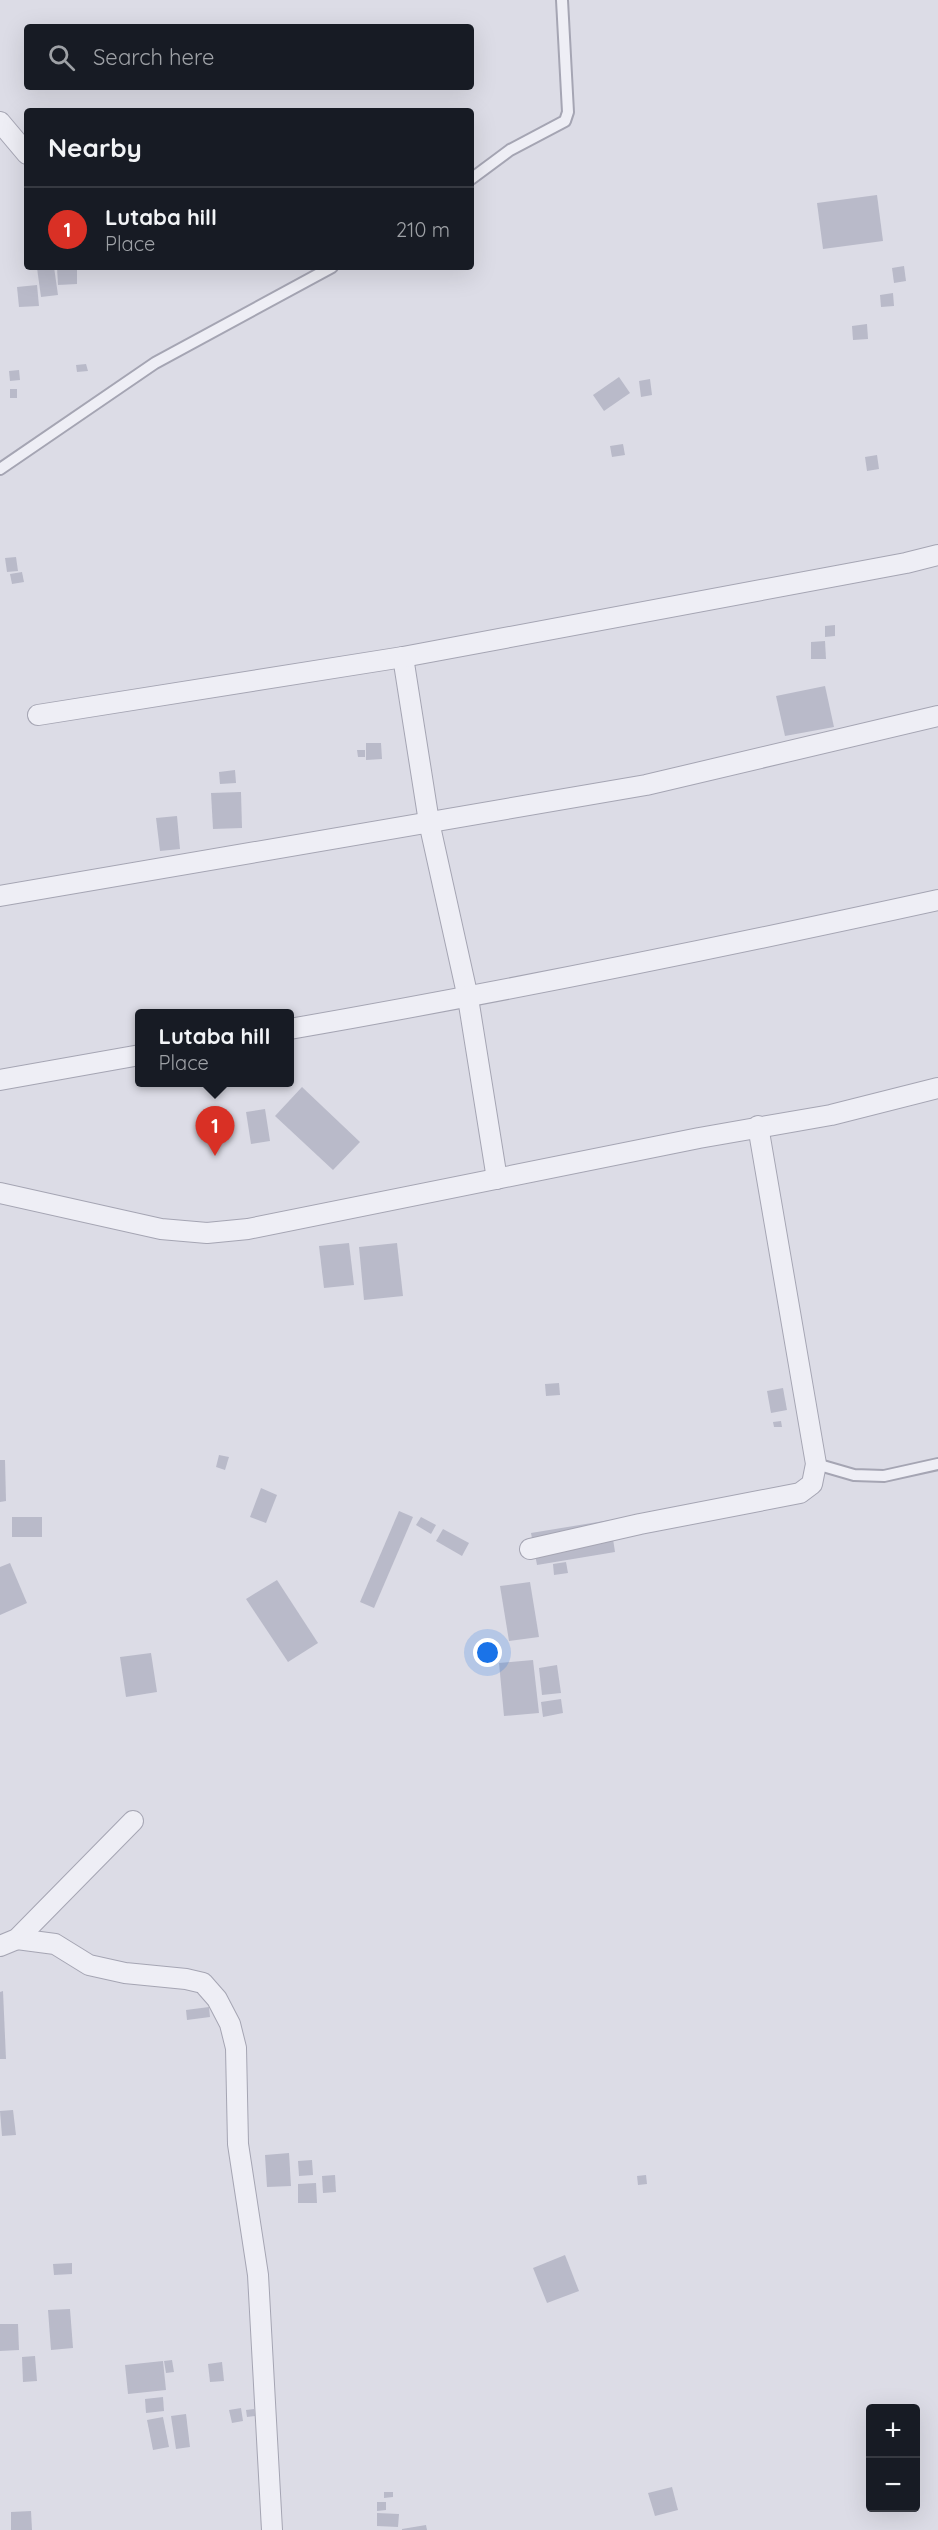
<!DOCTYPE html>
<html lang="en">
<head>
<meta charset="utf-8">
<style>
  :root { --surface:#171b24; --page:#20242c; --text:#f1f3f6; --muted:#9ea1a6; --line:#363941; --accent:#d93025 }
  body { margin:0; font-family:Quicksand,sans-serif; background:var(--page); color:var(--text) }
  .controls { position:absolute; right:18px; bottom:18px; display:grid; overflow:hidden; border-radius:6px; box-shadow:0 6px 24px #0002 }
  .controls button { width:54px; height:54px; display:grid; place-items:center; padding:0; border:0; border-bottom:2px solid var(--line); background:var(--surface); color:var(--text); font:30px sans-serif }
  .you { position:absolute; left:488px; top:1653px; width:21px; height:21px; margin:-15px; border:4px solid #fff; border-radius:50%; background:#1a73e8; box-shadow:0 0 0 9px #1a73e833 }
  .badge { display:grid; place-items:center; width:39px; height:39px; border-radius:50%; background:var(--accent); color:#fff; font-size:20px; font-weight:700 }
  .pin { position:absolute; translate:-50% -50px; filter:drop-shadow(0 2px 3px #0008) }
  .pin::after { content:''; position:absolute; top:32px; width:21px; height:18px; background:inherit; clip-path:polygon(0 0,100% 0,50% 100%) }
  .popup { position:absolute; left:135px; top:1009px; width:159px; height:78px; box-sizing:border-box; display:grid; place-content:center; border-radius:6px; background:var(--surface); filter:drop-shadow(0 2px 4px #0005); font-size:20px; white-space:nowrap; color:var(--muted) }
  .popup b { font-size:22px; color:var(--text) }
  .popup::after { content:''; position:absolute; left:50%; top:100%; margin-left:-12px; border:12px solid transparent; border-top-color:var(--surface) }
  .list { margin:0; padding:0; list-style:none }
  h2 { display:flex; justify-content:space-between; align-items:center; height:78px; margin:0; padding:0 24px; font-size:26px }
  h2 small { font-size:20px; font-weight:400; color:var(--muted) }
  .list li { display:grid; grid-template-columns:39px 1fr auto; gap:18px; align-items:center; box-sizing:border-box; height:84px; padding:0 24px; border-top:2px solid var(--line) }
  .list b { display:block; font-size:22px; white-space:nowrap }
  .list p { margin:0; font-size:20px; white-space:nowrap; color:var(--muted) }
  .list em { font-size:20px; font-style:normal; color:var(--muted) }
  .icon { flex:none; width:33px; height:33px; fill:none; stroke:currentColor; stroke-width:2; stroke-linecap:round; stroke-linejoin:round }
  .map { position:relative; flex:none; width:938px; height:2530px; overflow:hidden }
  .search { position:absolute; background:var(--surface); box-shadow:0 6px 24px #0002; left:24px; top:24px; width:450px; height:66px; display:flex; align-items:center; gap:15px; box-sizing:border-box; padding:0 21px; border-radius:6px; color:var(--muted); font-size:22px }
  .panel { position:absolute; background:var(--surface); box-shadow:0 6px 24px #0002; left:24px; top:108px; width:450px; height:162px; border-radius:6px }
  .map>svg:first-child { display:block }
  .building { fill:#b9bac9 }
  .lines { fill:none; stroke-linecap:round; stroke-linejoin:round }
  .service-casing { stroke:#a5a5b3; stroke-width:14 }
  .minor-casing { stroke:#a5a5b3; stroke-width:22 }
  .service { stroke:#eeeef5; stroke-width:10 }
  .minor { stroke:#eeeef5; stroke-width:20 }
</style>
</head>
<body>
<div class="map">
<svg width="938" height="2530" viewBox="0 0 938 2530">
  <rect width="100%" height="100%" fill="#dcdce6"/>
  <!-- building -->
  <g class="building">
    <polygon points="877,195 883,241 823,249 817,203"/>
    <polygon points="904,266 906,281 894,283 892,268"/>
    <polygon points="54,267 58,295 41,297 37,268"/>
    <polygon points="57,267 77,267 77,284 58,285"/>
    <polygon points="37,285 39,306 19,307 17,287"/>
    <polygon points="893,293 894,306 881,307 880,295"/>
    <polygon points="867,324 868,339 853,340 852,326"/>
    <polygon points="86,364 88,371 77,372 76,365"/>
    <polygon points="19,370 20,380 10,381 9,371"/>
    <polygon points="619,377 630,393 604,411 593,395"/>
    <polygon points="650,379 652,395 641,397 639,381"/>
    <rect x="10" y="389" width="7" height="9"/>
    <polygon points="623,444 625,455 612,457 610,446"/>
    <polygon points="877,455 879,469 867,471 865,457"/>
    <polygon points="16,557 18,571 7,572 5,558"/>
    <polygon points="22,572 24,582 12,584 10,574"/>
    <polygon points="835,625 835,636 825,637 825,626"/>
    <polygon points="825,641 826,659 811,659 811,642"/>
    <polygon points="825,686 834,727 785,736 776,696"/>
    <polygon points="366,743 381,743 382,759 366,760"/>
    <polygon points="357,750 365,750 365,757 358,757"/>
    <polygon points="235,770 236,783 220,784 219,772"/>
    <polygon points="241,792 242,828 213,829 211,793"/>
    <polygon points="177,816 180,849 160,851 156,818"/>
    <polygon points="302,1087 360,1142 333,1170 275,1116"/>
    <polygon points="265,1109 270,1141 251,1144 246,1112"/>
    <polygon points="349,1243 354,1285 324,1288 319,1246"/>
    <polygon points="397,1243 403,1296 364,1300 359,1247"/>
    <polygon points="559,1383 560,1395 546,1396 545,1384"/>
    <polygon points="783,1388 787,1410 771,1413 767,1391"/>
    <polygon points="781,1421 782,1427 774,1427 773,1422"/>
    <polygon points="219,1455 229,1457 225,1470 216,1467"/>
    <polygon points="0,1460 5,1460 6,1501 0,1502"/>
    <polygon points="261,1488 277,1495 266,1523 250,1517"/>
    <polygon points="399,1511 413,1517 374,1608 360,1602"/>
    <rect x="12" y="1517" width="30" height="20"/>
    <polygon points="421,1517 436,1525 431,1534 416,1525"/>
    <polygon points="610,1520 615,1552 537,1565 531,1533"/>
    <polygon points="443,1529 469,1543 462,1556 436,1541"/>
    <polygon points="566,1562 568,1573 554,1575 553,1564"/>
    <polygon points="10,1563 27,1603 0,1615 0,1567"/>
    <polygon points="277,1580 318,1643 288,1662 246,1599"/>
    <polygon points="530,1582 539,1637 509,1641 500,1586"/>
    <polygon points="151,1653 157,1692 126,1697 120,1657"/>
    <polygon points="533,1660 539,1713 504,1716 499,1663"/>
    <polygon points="557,1665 561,1693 542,1695 539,1668"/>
    <polygon points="561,1699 563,1713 543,1717 541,1702"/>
    <polygon points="3,1991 6,2059 0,2059 0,1992"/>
    <polygon points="209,2007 210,2017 187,2020 186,2010"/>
    <polygon points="13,2110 16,2135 2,2136 0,2111"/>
    <polygon points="289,2153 291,2186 267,2187 265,2155"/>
    <polygon points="312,2160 313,2175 299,2176 298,2161"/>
    <polygon points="335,2175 336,2192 323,2193 322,2176"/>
    <polygon points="646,2175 647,2184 638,2185 637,2176"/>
    <polygon points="316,2183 317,2203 298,2203 298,2184"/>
    <polygon points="565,2255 579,2291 547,2303 533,2268"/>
    <polygon points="72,2263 72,2274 54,2275 53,2264"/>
    <polygon points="70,2309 73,2348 51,2350 48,2310"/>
    <polygon points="0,2324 18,2324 19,2350 0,2351"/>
    <polygon points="35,2356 37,2381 23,2382 22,2357"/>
    <polygon points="172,2360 174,2372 166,2373 164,2361"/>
    <polygon points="163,2361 166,2390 128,2394 125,2365"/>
    <polygon points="222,2362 224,2381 210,2382 208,2364"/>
    <polygon points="163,2397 164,2411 146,2413 145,2399"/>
    <polygon points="241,2408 243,2421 232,2423 229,2410"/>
    <polygon points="254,2409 255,2416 247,2417 246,2410"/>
    <polygon points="186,2414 190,2447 176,2449 171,2416"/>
    <polygon points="163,2417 169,2447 153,2450 147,2420"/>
    <polygon points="672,2487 678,2510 655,2516 648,2493"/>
    <polygon points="384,2492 393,2492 393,2497 384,2498"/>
    <polygon points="377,2502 386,2502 386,2510 377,2511"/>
    <polygon points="31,2511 32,2530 11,2530 11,2512"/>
    <polygon points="377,2513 399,2514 398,2527 377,2526"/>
    <polygon points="426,2525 427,2530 402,2530 402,2529"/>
  </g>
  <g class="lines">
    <defs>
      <g id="service">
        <polyline points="471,179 510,150 565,121 568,112 562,0"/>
        <polyline points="0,469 155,363 332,267"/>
        <polyline points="816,1464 854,1475 884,1476 938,1464"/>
      </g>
      <g id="minor">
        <polyline points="0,122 27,154"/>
        <polyline points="403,657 429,822 468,998 497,1179"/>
        <polyline points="38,715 403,657 906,563 938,555"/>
        <polyline points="0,896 646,785 938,716"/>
        <path d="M 290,1029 C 507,991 723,947 938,900"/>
        <polyline points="0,1080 140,1055"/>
        <polyline points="0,1193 161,1229 207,1233 248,1229 699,1138 831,1115 938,1088"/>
        <polyline points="530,1549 640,1524 800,1493 812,1484 816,1464 758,1126"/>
        <polyline points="17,1939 55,1944 89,1965 125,1973 186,1979 203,1983 217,1999 230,2024 236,2048 238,2144 258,2275 272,2530"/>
        <polyline points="0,1946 17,1939 133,1821"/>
      </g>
    </defs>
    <!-- service casing -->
    <use href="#service" class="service-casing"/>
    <!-- minor casing -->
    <use href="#minor" class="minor-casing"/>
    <!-- service -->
    <use href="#service" class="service"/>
    <!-- minor -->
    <use href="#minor" class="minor"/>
  </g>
</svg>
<div class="controls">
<button>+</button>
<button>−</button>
</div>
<div class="you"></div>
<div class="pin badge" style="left:215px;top:1156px">1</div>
<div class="popup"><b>Lutaba hill</b>Place</div>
<div class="search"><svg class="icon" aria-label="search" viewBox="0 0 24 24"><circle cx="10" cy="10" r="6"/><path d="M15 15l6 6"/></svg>Search here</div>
<section class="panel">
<h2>Nearby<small></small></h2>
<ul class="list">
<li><span class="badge">1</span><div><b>Lutaba hill</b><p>Place</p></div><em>210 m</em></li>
</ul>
</section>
</div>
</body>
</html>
